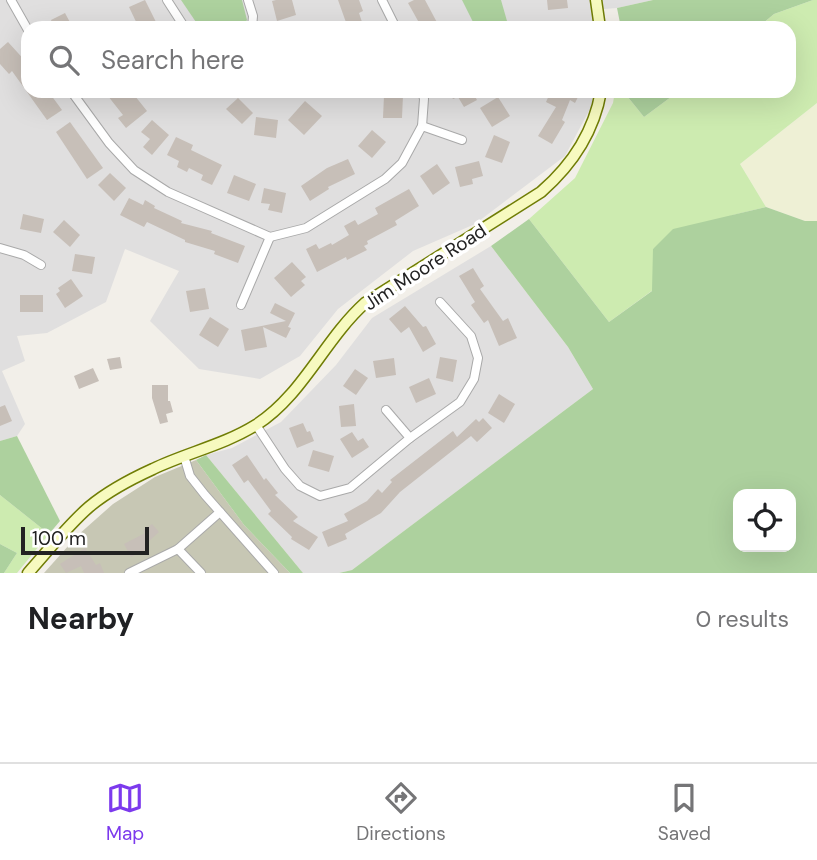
<!DOCTYPE html>
<html lang="en">
<head>
<meta charset="utf-8">
<style>
  :root { --surface:#fff; --page:#f6f6f6; --text:#202124; --muted:#757577; --line:#e0e0e0; --accent:#7c3aed }
  body { margin:0; font-family:"DM Sans",sans-serif; background:var(--page); color:var(--text) }
  .controls { position:absolute; right:21px; bottom:21px; display:grid; overflow:hidden; border-radius:14px; box-shadow:0 7px 28px #0002 }
  .controls button { width:63px; height:63px; display:grid; place-items:center; padding:0; border:0; border-bottom:2px solid var(--line); background:var(--surface); color:var(--text); font:35px sans-serif }
  .scale { position:absolute; left:21px; bottom:18px; width:128px; box-sizing:border-box; padding-left:7px; border:4px solid #222; border-top:0; font-size:19px; line-height:24px; white-space:nowrap; color:#222; -webkit-text-stroke:5px #fff; paint-order:stroke }
  .list { margin:0; padding:0; list-style:none }
  h2 { display:flex; justify-content:space-between; align-items:center; height:91px; margin:0; padding:0 28px; font-size:30px }
  h2 small { font-size:23px; font-weight:400; color:var(--muted) }
  .icon { flex:none; width:38px; height:38px; fill:none; stroke:currentColor; stroke-width:2; stroke-linecap:round; stroke-linejoin:round }
  .map { position:relative; flex:none; width:817px; height:573px; overflow:hidden }
  .search { position:absolute; background:var(--surface); box-shadow:0 7px 28px #0002; left:21px; right:21px; top:21px; height:77px; display:flex; align-items:center; gap:18px; box-sizing:border-box; padding:0 24px; border-radius:21px; color:var(--muted); font-size:26px }
  .sheet { height:189px; background:var(--surface) }
  nav { display:flex; justify-content:space-around; align-items:center; box-sizing:border-box; height:98px; border-top:2px solid var(--line); background:var(--surface); font-size:19px; color:var(--muted) }
  nav a { display:grid; justify-items:center; gap:4px }
  nav .on { color:var(--accent) }
  .map>svg:first-child { display:block }
  .residential { fill:#e0dfdf }
  .construction { fill:#c7c7b4 }
  .farmland { fill:#eef0d5 }
  .grass { fill:#cdebb0 }
  .forest { fill:#add19e; fill-rule:evenodd }
  .building { fill:#c7bfb8 }
  .lines { fill:none; stroke-linecap:round; stroke-linejoin:round }
  .street-casing { stroke:#a9a9a9; stroke-width:10 }
  .secondary-casing { stroke:#707d05; stroke-width:13 }
  .street { stroke:#fff; stroke-width:8 }
  .secondary { stroke:#f7fabf; stroke-width:10 }
  .labels { text-anchor:middle; dominant-baseline:central; stroke-width:7; stroke-linejoin:round; paint-order:stroke }
  .street-label { font-size:19px; fill:#222; stroke:#fff }
</style>
</head>
<body>
<div class="map">
<svg width="817" height="573" viewBox="0 0 817 573">
  <rect width="100%" height="100%" fill="#f2efe9"/>
  <!-- residential -->
  <g class="residential">
    <polygon points="0,0 653,0 617,8 592,10 594,28 28,28 28,91 593,91 592,105 565,156 475,224 413,251 338,309 300,356 260,379 199,369 150,321 179,271 125,249 106,302 47,333 17,336 25,361 2,371 25,424 17,436 0,441"/>
    <polygon points="491,246 568,347 593,389 352,570 339,573 303,573 206,455 232,448 281,422 336,365 372,318"/>
  </g>
  <!-- construction -->
  <polygon class="construction" points="196,460 244,525 290,573 44,573 78,535 113,504 155,477"/>
  <!-- farmland -->
  <polygon class="farmland" points="817,103 817,221 805,221 766,207 740,164"/>
  <!-- grass -->
  <g class="grass">
    <polygon points="813,0 817,0 817,103 740,164 766,207 733,215 653,249 653,290 609,322 529,219 575,178 613,103 615,91 623,91 644,117 679,91 789,91 789,28 757,28 774,14"/>
    <polygon points="0,495 49,534 17,573 4,573 17,553 0,544"/>
  </g>
  <!-- forest -->
  <g class="forest">
    <polygon points="181,0 242,0 247,20 241,28 200,28"/>
    <polygon points="462,0 501,0 509,28 476,28"/>
    <polygon points="653,0 813,0 774,14 757,28 621,28 617,8"/>
    <polygon points="623,91 679,91 644,117"/>
    <path d="M 766,207 L 805,221 L 817,221 L 817,573 L 339,573 L 352,570 L 593,389 L 568,347 L 491,246 L 529,219 L 609,322 L 652,291 L 653,249 L 673,229 ZM 738,494 L 791,494 L 791,547 L 738,547 Z"/>
    <polygon points="17,436 60,521 49,534 0,495 0,441"/>
    <polygon points="206,455 303,573 290,573 244,525 196,460"/>
    <polygon points="0,544 17,553 4,573 0,573"/>
  </g>
  <!-- building -->
  <g class="building">
    <polygon points="145,0 159,28 139,28 129,7"/>
    <polygon points="276,0 292,0 296,15 277,21 272,1"/>
    <polygon points="338,0 359,0 363,11 359,13 364,28 348,28"/>
    <polygon points="414,0 425,0 440,28 422,28 408,3"/>
    <polygon points="547,0 567,0 568,8 548,10"/>
    <polygon points="65,13 73,28 54,28 51,20"/>
    <polygon points="8,42 28,64 28,91 48,91 62,110 47,120 12,71 9,74 0,64 0,49"/>
    <polygon points="104,91 131,91 147,111 126,128 118,118 123,115"/>
    <polygon points="448,91 472,91 477,100 464,107 458,97 453,99"/>
    <polygon points="551,91 581,91 575,103 570,100 562,120 565,122 552,144 538,136 556,107 546,102"/>
    <polygon points="384,95 403,95 402,118 383,118"/>
    <polygon points="498,97 510,116 492,127 480,108"/>
    <polygon points="238,98 253,113 242,124 226,109"/>
    <polygon points="305,101 322,116 304,135 288,120"/>
    <polygon points="256,117 278,120 276,138 254,135"/>
    <polygon points="152,120 169,135 152,155 143,147 150,139 141,132"/>
    <polygon points="70,122 103,168 87,179 56,132"/>
    <polygon points="372,130 386,142 372,158 358,146"/>
    <polygon points="494,135 510,142 502,163 485,157"/>
    <polygon points="176,137 193,145 191,150 222,165 212,185 201,180 203,175 189,168 187,172 177,167 179,161 167,155"/>
    <polygon points="348,159 355,174 328,187 329,189 310,201 301,186 327,168"/>
    <polygon points="479,161 483,176 472,179 473,184 460,187 455,167"/>
    <polygon points="437,164 450,183 433,195 420,176"/>
    <polygon points="110,173 126,188 114,201 98,185"/>
    <polygon points="234,175 256,184 249,201 227,193"/>
    <polygon points="264,188 286,193 282,213 268,210 270,204 261,203"/>
    <polygon points="409,189 419,206 395,221 397,225 367,241 368,244 364,246 367,250 347,260 346,257 317,272 306,249 316,244 319,249 331,243 332,245 349,235 344,226 355,220 358,225 378,214 375,208"/>
    <polygon points="129,198 143,205 145,200 155,206 154,208 182,221 181,223 212,231 211,233 245,246 238,263 214,254 215,251 185,242 185,240 147,222 144,227 120,215"/>
    <polygon points="23,214 44,219 41,233 20,229"/>
    <polygon points="64,220 80,235 70,247 53,232"/>
    <polygon points="75,254 95,257 92,274 72,271"/>
    <polygon points="292,262 306,277 301,281 305,285 291,297 274,278"/>
    <polygon points="473,268 484,286 480,289 503,321 508,318 517,338 499,346 488,320 484,323 471,305 475,302 459,276"/>
    <polygon points="71,279 83,296 65,308 56,294 60,291 58,288"/>
    <polygon points="205,288 209,309 190,312 186,291"/>
    <rect x="20" y="295" width="23" height="17"/>
    <polygon points="275,303 295,313 288,327 291,328 286,338 263,327 267,347 245,351 241,330 286,321 270,313"/>
    <polygon points="405,306 423,327 426,326 436,344 423,352 409,327 401,333 389,319"/>
    <polygon points="210,317 229,329 218,347 199,335"/>
    <polygon points="120,357 122,368 110,370 107,359"/>
    <polygon points="440,357 457,360 453,382 436,378"/>
    <polygon points="394,358 396,375 376,378 373,361"/>
    <polygon points="93,368 99,381 79,389 74,376"/>
    <polygon points="355,369 368,378 356,395 343,386"/>
    <polygon points="429,378 436,394 416,403 409,387"/>
    <polygon points="152,385 168,385 168,401 170,401 173,412 166,414 168,422 160,424 152,398"/>
    <polygon points="499,394 515,404 504,423 488,413"/>
    <polygon points="354,404 356,426 341,427 339,406"/>
    <polygon points="5,405 12,421 0,426 0,407"/>
    <polygon points="483,418 492,428 477,442 471,436 400,492 381,513 345,534 347,539 328,547 322,532 348,521 344,514 367,501 378,489 382,493 392,482 390,480 453,431 457,437 476,419 479,422"/>
    <polygon points="303,423 307,432 310,431 314,441 297,448 289,428"/>
    <polygon points="352,432 358,441 363,438 369,447 352,458 340,439"/>
    <polygon points="313,450 334,456 329,472 308,466"/>
    <polygon points="247,455 264,480 266,478 278,493 275,495 298,517 293,521 318,537 309,550 291,539 292,537 268,514 271,511 248,480 244,483 232,465"/>
    <polygon points="152,524 159,532 147,543 149,548 131,557 124,544 145,533 143,531"/>
    <polygon points="85,548 96,565 100,563 104,573 84,573 81,566 66,573 60,564"/>
  </g>
  <g class="lines">
    <defs>
      <g id="street">
        <polyline points="11,0 28,30"/>
        <polyline points="167,0 185,28"/>
        <polyline points="248,0 253,16 252,28"/>
        <polyline points="382,0 396,28"/>
        <polyline points="71,91 109,143 134,170 168,192 270,237 306,228 385,179 402,163 422,126 424,99 422,91"/>
        <polyline points="273,91 274,93"/>
        <polyline points="422,126 462,140"/>
        <polyline points="0,248 24,255 41,265"/>
        <polyline points="241,305 270,237"/>
        <polyline points="386,410 410,438"/>
        <polyline points="256,425 285,469 300,486 320,496 350,488 410,438 460,402 474,379 478,358 471,336 440,302"/>
        <polyline points="184,456 190,476 205,495 274,573"/>
        <polyline points="178,549 201,573"/>
        <polyline points="129,573 178,549 220,512"/>
      </g>
      <g id="secondary">
        <polyline points="596,0 600,28"/>
        <path d="M 28,573 C 48,551 67,526 89,507 C 108,491 131,479 153,469 C 186,453 224,445 256,425 C 303,395 324,340 365,303 L 541,192 C 572,165 594,132 601,91"/>
      </g>
    </defs>
    <!-- street casing -->
    <use href="#street" class="street-casing"/>
    <!-- secondary casing -->
    <use href="#secondary" class="secondary-casing"/>
    <!-- street -->
    <use href="#street" class="street"/>
    <!-- secondary -->
    <use href="#secondary" class="secondary"/>
  </g>
  <g class="labels">
    <!-- street labels -->
    <g class="street-label">
      <text transform="translate(425 267) rotate(-33)">Jim Moore Road</text>
    </g>
  </g>
</svg>
<div class="controls">
<button><svg class="icon" aria-label="locate" viewBox="0 0 24 24"><circle cx="12" cy="12" r="6"/><path d="M12 2v4M12 18v4M2 12h4M18 12h4"/></svg></button>
</div>
<div class="scale">100 m</div>
<div class="search"><svg class="icon" aria-label="search" viewBox="0 0 24 24"><circle cx="10" cy="10" r="6"/><path d="M15 15l6 6"/></svg>Search here</div>
</div>
<section class="sheet">
<h2>Nearby<small>0 results</small></h2>
<ul class="list">
</ul>
</section>
<nav>
<a class="on"><svg class="icon" aria-label="map" viewBox="0 0 24 24"><path d="M3 6l6-2 6 2 6-2v14l-6 2-6-2-6 2zM9 4v14M15 6v14"/></svg>Map</a>
<a><svg class="icon" aria-label="directions" viewBox="0 0 24 24"><path d="M12 3l9 9-9 9-9-9zM9 14v-3h6M13 9l2 2-2 2"/></svg>Directions</a>
<a><svg class="icon" aria-label="saved" viewBox="0 0 24 24"><path d="M7 4h10v16l-5-4-5 4z"/></svg>Saved</a>
</nav>
</body>
</html>
